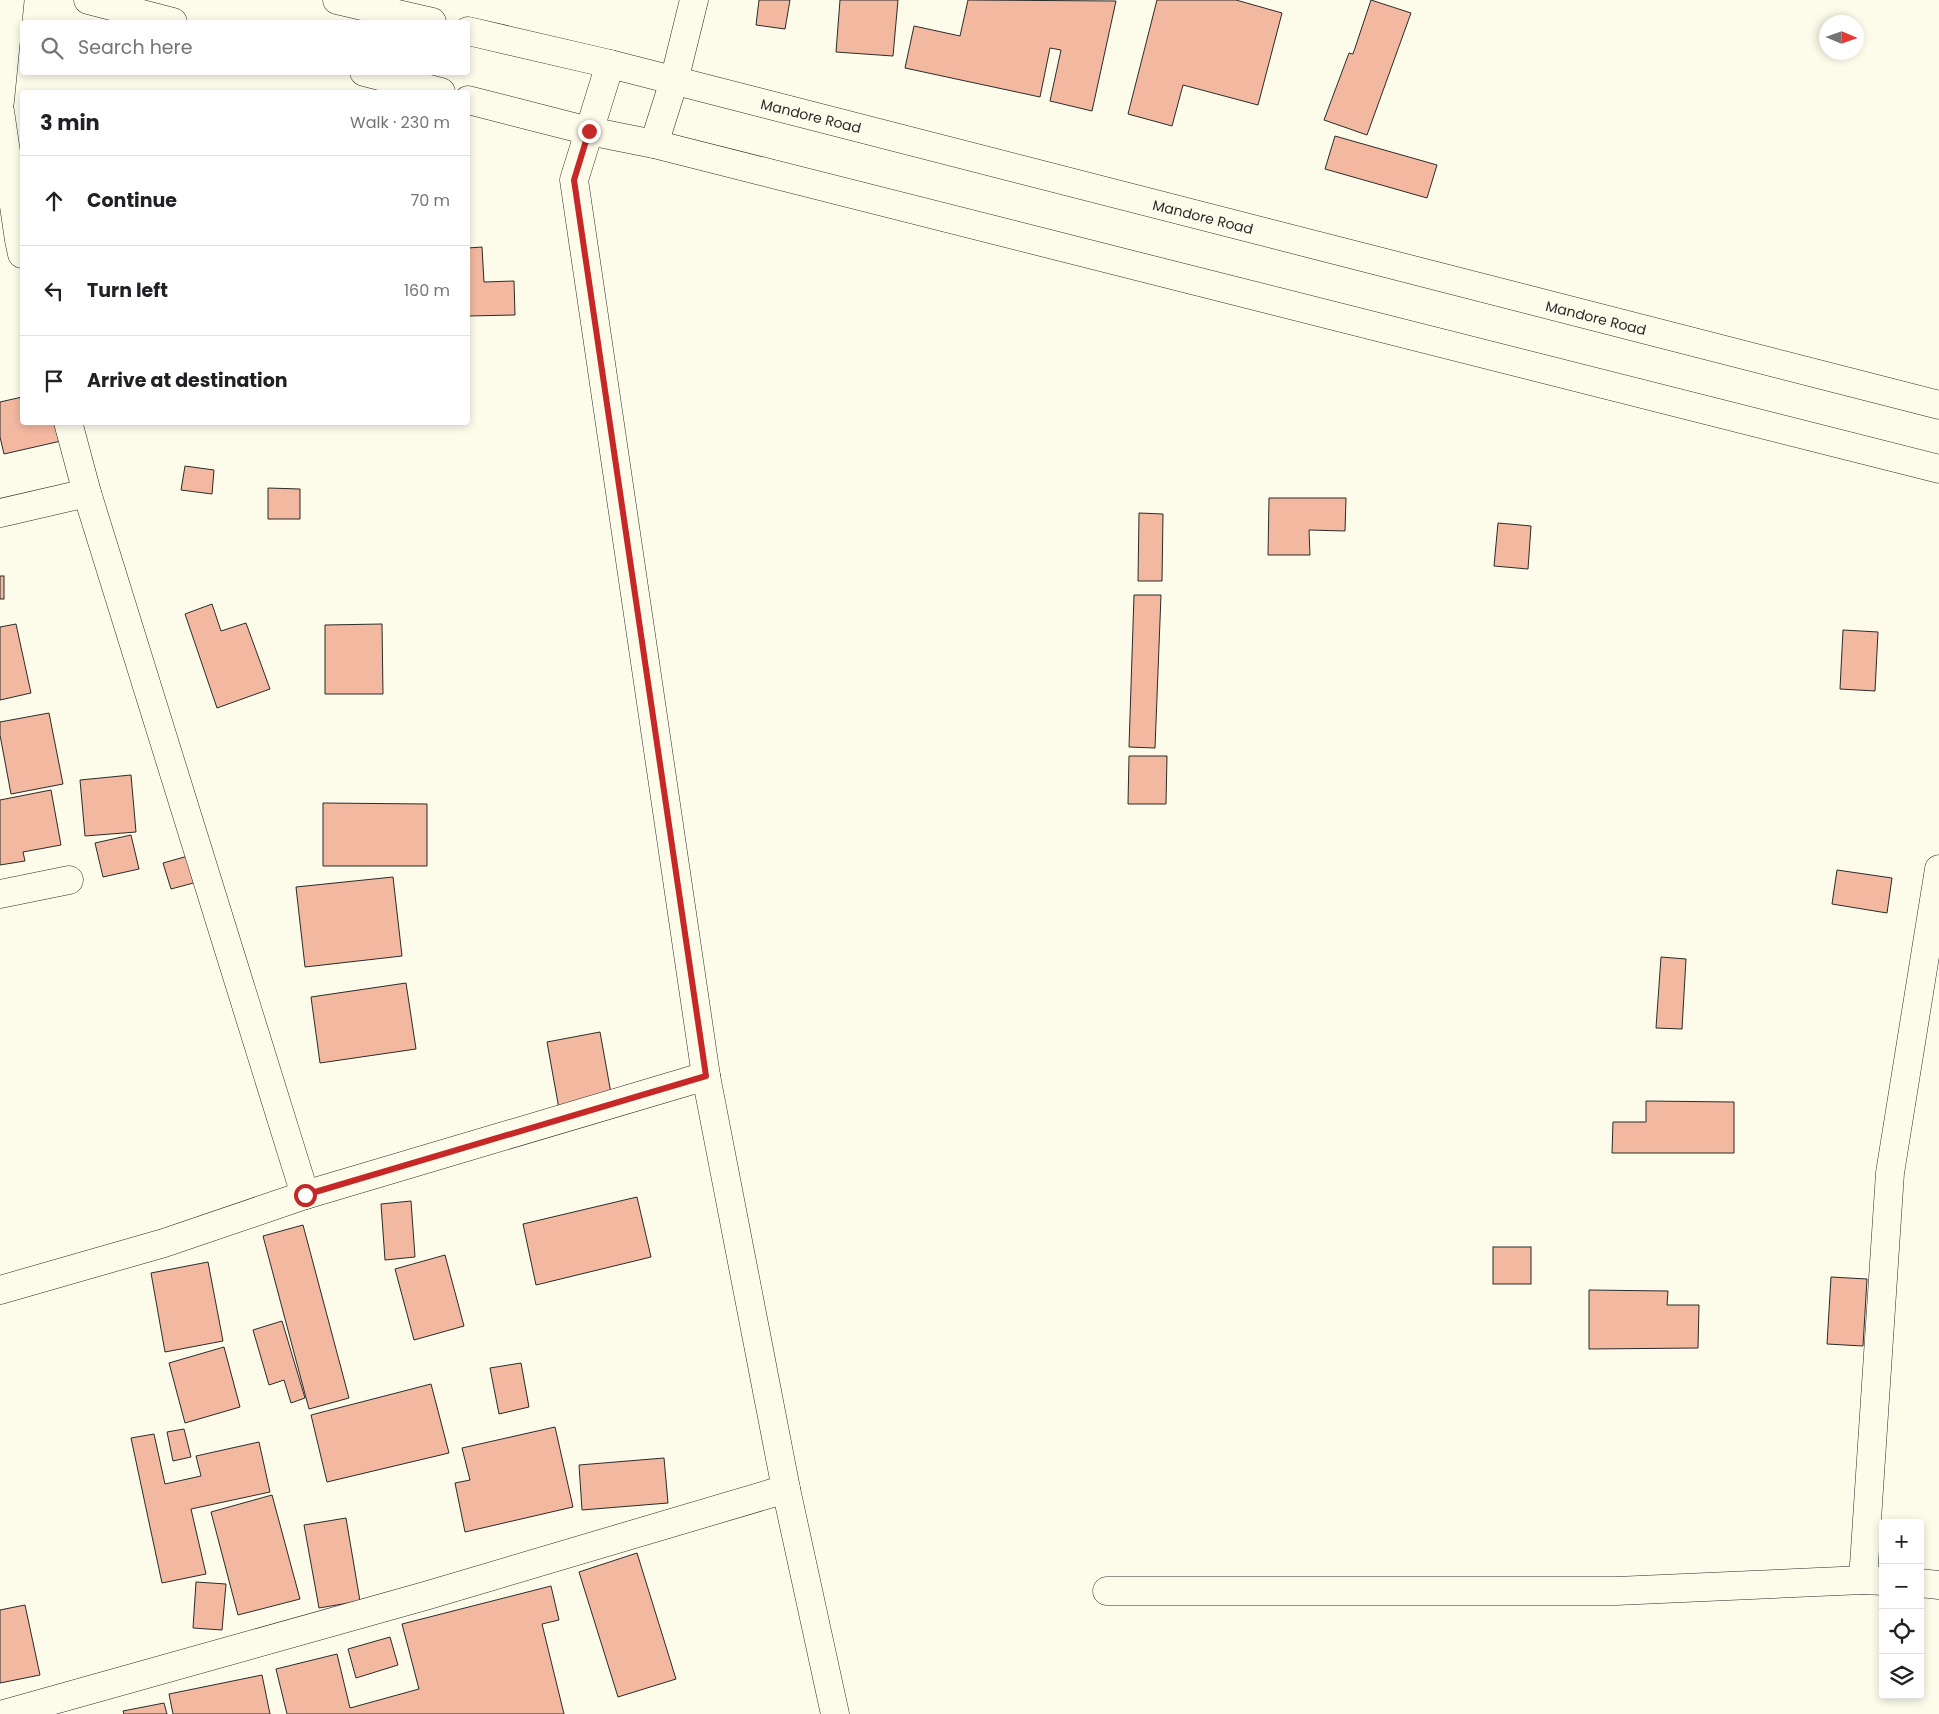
<!DOCTYPE html>
<html lang="en">
<head>
<meta charset="utf-8">
<style>
  :root { --surface:#fff; --page:#f6f6f6; --text:#202124; --muted:#757577; --line:#e0e0e0 }
  body { margin:0; font-family:Poppins,sans-serif; background:var(--page); color:var(--text) }
  .controls { position:absolute; right:15px; bottom:15px; display:grid; overflow:hidden; border-radius:5px; box-shadow:0 2px 8px #0003 }
  .controls button { width:45px; height:45px; display:grid; place-items:center; padding:0; border:0; border-bottom:1px solid var(--line); background:var(--surface); color:var(--text); font:25px sans-serif }
  .compass { position:absolute; left:1819px; top:15px; width:45px; height:45px; border-radius:50%; background:var(--surface); box-shadow:0 2px 8px #0003; rotate:92deg }
  .stop { position:absolute; width:15px; height:15px; margin:-11px; border:4px solid #c62828; border-radius:50%; background:#fff }
  .stop.end { background:#c62828; border-color:#fff; box-shadow:0 1px 5px #0008 }
  .list { margin:0; padding:0; list-style:none }
  h2 { display:flex; justify-content:space-between; align-items:center; height:65px; margin:0; padding:0 20px; font-size:21px }
  h2 small { font-size:16px; font-weight:400; color:var(--muted) }
  .list li { display:grid; grid-template-columns:32px 1fr auto; gap:15px; align-items:center; box-sizing:border-box; height:90px; padding:0 20px; border-top:1px solid var(--line) }
  .list b { display:block; font-size:19px; white-space:nowrap }
  .list em { font-size:16px; font-style:normal; color:var(--muted) }
  .icon { flex:none; width:28px; height:28px; fill:none; stroke:currentColor; stroke-width:2; stroke-linecap:round; stroke-linejoin:round }
  .map { position:relative; flex:none; width:1939px; height:1714px; overflow:hidden }
  .search { position:absolute; background:var(--surface); box-shadow:0 2px 8px #0003; left:20px; top:20px; width:450px; height:55px; display:flex; align-items:center; gap:12px; box-sizing:border-box; padding:0 18px; border-radius:5px; color:var(--muted); font-size:19px }
  .panel { position:absolute; background:var(--surface); box-shadow:0 2px 8px #0003; left:20px; top:90px; width:450px; height:335px; border-radius:5px }
  .map>svg:first-child { display:block }
  .building { fill:#f2b8a0; stroke:#2b2b2b }
  .lines { fill:none; stroke-linecap:round; stroke-linejoin:round }
  .minor-casing { stroke:#2b2b2b; stroke-width:29 }
  .major-casing { stroke:#2b2b2b; stroke-width:29 }
  .highway-casing { stroke:#2b2b2b; stroke-width:29 }
  .minor { stroke:#fdfbea; stroke-width:28 }
  .major { stroke:#fdfbea; stroke-width:28 }
  .highway { stroke:#fdfbea; stroke-width:28 }
  .route { stroke:#c62828; stroke-width:6 }
  .labels { text-anchor:middle; dominant-baseline:central; stroke-width:4; stroke-linejoin:round; paint-order:stroke }
  .street-label { font-size:14px; fill:#2b2b2b; stroke:#fdfbea }
</style>
</head>
<body>
<div class="map">
<svg width="1939" height="1714" viewBox="0 0 1939 1714">
  <rect width="100%" height="100%" fill="#fdfbea"/>
  <!-- building -->
  <g class="building">
    <polygon points="759,0 790,0 785,29 756,25"/>
    <polygon points="840,0 898,0 893,56 836,52"/>
    <polygon points="968,0 1116,1 1092,111 1050,101 1061,50 1050,48 1040,97 905,68 914,26 960,36"/>
    <polygon points="1157,0 1236,0 1282,13 1258,105 1183,85 1172,126 1128,114"/>
    <polygon points="1371,0 1411,13 1367,135 1324,120 1349,53 1353,54"/>
    <polygon points="1335,136 1437,165 1427,198 1325,169"/>
    <polygon points="482,247 484,282 514,281 515,315 468,316 468,248"/>
    <polygon points="22,397 22,422 57,422 61,441 4,454 0,437 0,402"/>
    <polygon points="185,466 214,470 212,494 181,490"/>
    <polygon points="268,488 300,489 300,519 268,519"/>
    <polygon points="1269,498 1346,498 1345,531 1309,530 1310,555 1268,555"/>
    <polygon points="1139,513 1163,514 1162,581 1138,581"/>
    <polygon points="1498,523 1531,526 1528,569 1494,566"/>
    <rect x="0" y="576" width="4" height="23"/>
    <polygon points="1134,595 1161,595 1155,748 1129,747"/>
    <polygon points="212,604 221,631 246,623 270,689 217,708 185,614"/>
    <polygon points="16,624 31,693 0,700 0,627"/>
    <polygon points="382,624 383,694 325,694 325,625"/>
    <polygon points="1843,630 1878,632 1875,691 1840,689"/>
    <polygon points="49,713 63,784 11,794 0,735 0,722"/>
    <polygon points="1129,756 1167,756 1166,804 1128,804"/>
    <polygon points="131,775 136,832 85,836 80,780"/>
    <polygon points="51,790 61,845 23,852 25,861 0,865 0,800"/>
    <polygon points="323,803 427,804 427,866 323,866"/>
    <polygon points="131,835 139,869 103,877 95,843"/>
    <polygon points="195,854 201,881 171,889 163,863"/>
    <polygon points="1837,870 1892,878 1887,913 1832,904"/>
    <polygon points="393,877 402,956 305,967 296,887"/>
    <polygon points="1661,957 1686,959 1682,1029 1656,1028"/>
    <polygon points="406,983 416,1049 320,1063 311,997"/>
    <polygon points="600,1032 612,1099 559,1109 547,1042"/>
    <polygon points="1646,1101 1734,1102 1734,1153 1612,1153 1613,1122 1646,1122"/>
    <polygon points="637,1197 651,1257 536,1285 523,1224"/>
    <polygon points="411,1201 415,1257 385,1260 381,1204"/>
    <polygon points="303,1225 349,1398 309,1409 263,1236"/>
    <rect x="1493" y="1247" width="38" height="37"/>
    <polygon points="445,1255 464,1326 414,1340 395,1269"/>
    <polygon points="208,1262 223,1341 165,1352 151,1273"/>
    <polygon points="1831,1277 1867,1279 1863,1346 1827,1344"/>
    <polygon points="1589,1290 1668,1291 1667,1305 1699,1305 1698,1348 1589,1349"/>
    <polygon points="282,1321 305,1398 291,1403 284,1380 269,1385 253,1330"/>
    <polygon points="224,1347 240,1407 185,1423 169,1363"/>
    <polygon points="521,1363 529,1407 499,1414 490,1368"/>
    <polygon points="431,1384 449,1453 327,1482 311,1415"/>
    <polygon points="555,1427 573,1507 465,1532 455,1483 470,1480 462,1448"/>
    <polygon points="184,1429 191,1457 173,1461 167,1432"/>
    <polygon points="154,1434 165,1484 201,1476 196,1456 259,1442 270,1492 191,1509 206,1574 162,1583 131,1438"/>
    <polygon points="664,1458 668,1503 582,1510 579,1465"/>
    <polygon points="272,1495 300,1599 238,1615 211,1512"/>
    <polygon points="346,1518 360,1601 319,1608 304,1525"/>
    <polygon points="637,1553 676,1679 618,1697 579,1572"/>
    <polygon points="196,1582 226,1584 222,1630 193,1628"/>
    <polygon points="551,1586 559,1620 542,1624 564,1714 287,1714 276,1669 337,1654 350,1708 419,1689 402,1624"/>
    <polygon points="25,1605 40,1675 0,1683 0,1610"/>
    <polygon points="390,1637 398,1665 356,1678 348,1649"/>
    <polygon points="262,1675 270,1714 173,1714 169,1694"/>
    <polygon points="164,1703 167,1714 124,1714 123,1711"/>
  </g>
  <g class="lines">
    <defs>
      <g id="minor">
        <polyline points="0,101 10,0"/>
        <polyline points="0,111 19,240 22,254"/>
        <polyline points="654,144 674,81 694,0"/>
        <polyline points="68,422 87,493 305,1195 706,1076"/>
        <polyline points="0,513 87,493"/>
        <polyline points="0,894 69,880"/>
        <polyline points="0,1290 164,1243 305,1195"/>
        <polyline points="1863,1580 1890,1173 1939,869"/>
        <polyline points="1920,1583 1939,1585"/>
        <polyline points="1107,1591 1616,1591 1863,1580 1883,1581"/>
        <polyline points="4,1714 425,1596 786,1489"/>
      </g>
      <polyline id="major" points="610,64 574,180 706,1076 786,1489 835,1714"/>
      <g id="highway">
        <polyline points="88,0 173,22"/>
        <polyline points="337,0 432,22"/>
        <polyline points="468,31 610,64 1939,405"/>
        <polyline points="364,72 441,92"/>
        <polyline points="468,100 589,131 654,144 1939,469"/>
      </g>
    </defs>
    <!-- minor casing -->
    <use href="#minor" class="minor-casing"/>
    <!-- major casing -->
    <use href="#major" class="major-casing"/>
    <!-- highway casing -->
    <use href="#highway" class="highway-casing"/>
    <!-- minor -->
    <use href="#minor" class="minor"/>
    <!-- major -->
    <use href="#major" class="major"/>
    <!-- highway -->
    <use href="#highway" class="highway"/>
  </g>
  <g class="lines">
    <!-- route -->
    <polyline class="route" points="305,1195 706,1076 574,180 589,131"/>
  </g>
  <g class="labels">
    <!-- street labels -->
    <g class="street-label">
      <text transform="translate(811 116) rotate(14)">Mandore Road</text>
      <text transform="translate(1203 217) rotate(14)">Mandore Road</text>
      <text transform="translate(1596 318) rotate(14)">Mandore Road</text>
    </g>
  </g>
</svg>
<div class="controls">
<button>+</button>
<button>−</button>
<button><svg class="icon" aria-label="locate" viewBox="0 0 24 24"><circle cx="12" cy="12" r="6"/><path d="M12 2v4M12 18v4M2 12h4M18 12h4"/></svg></button>
<button><svg class="icon" aria-label="layers" viewBox="0 0 24 24"><path d="M12 4l9 5-9 5-9-5zM3 14l9 5 9-5"/></svg></button>
</div>
<svg class="compass" viewBox="-18 -18 36 36"><path d="M0-13l5 13h-10z" fill="#e53935"/><path d="M0 13l5-13h-10z" fill="#757577"/></svg>
<div class="stop" style="left:305px;top:1195px"></div>
<div class="stop end" style="left:589px;top:131px"></div>
<div class="search"><svg class="icon" aria-label="search" viewBox="0 0 24 24"><circle cx="10" cy="10" r="6"/><path d="M15 15l6 6"/></svg>Search here</div>
<section class="panel">
<h2>3 min<small>Walk · 230 m</small></h2>
<ul class="list">
<li><svg class="icon" aria-label="ahead" viewBox="0 0 24 24"><path d="M12 20V5M6 11l6-6 6 6"/></svg><div><b>Continue</b></div><em>70 m</em></li>
<li><svg class="icon" aria-label="left" viewBox="0 0 24 24"><path d="M17 20v-9H6M10 6l-5 5 5 5"/></svg><div><b>Turn left</b></div><em>160 m</em></li>
<li><svg class="icon" aria-label="arrive" viewBox="0 0 24 24"><path d="M6 21V4h12l-3 4 3 4H6"/></svg><div><b>Arrive at destination</b></div></li>
</ul>
</section>
</div>
</body>
</html>
